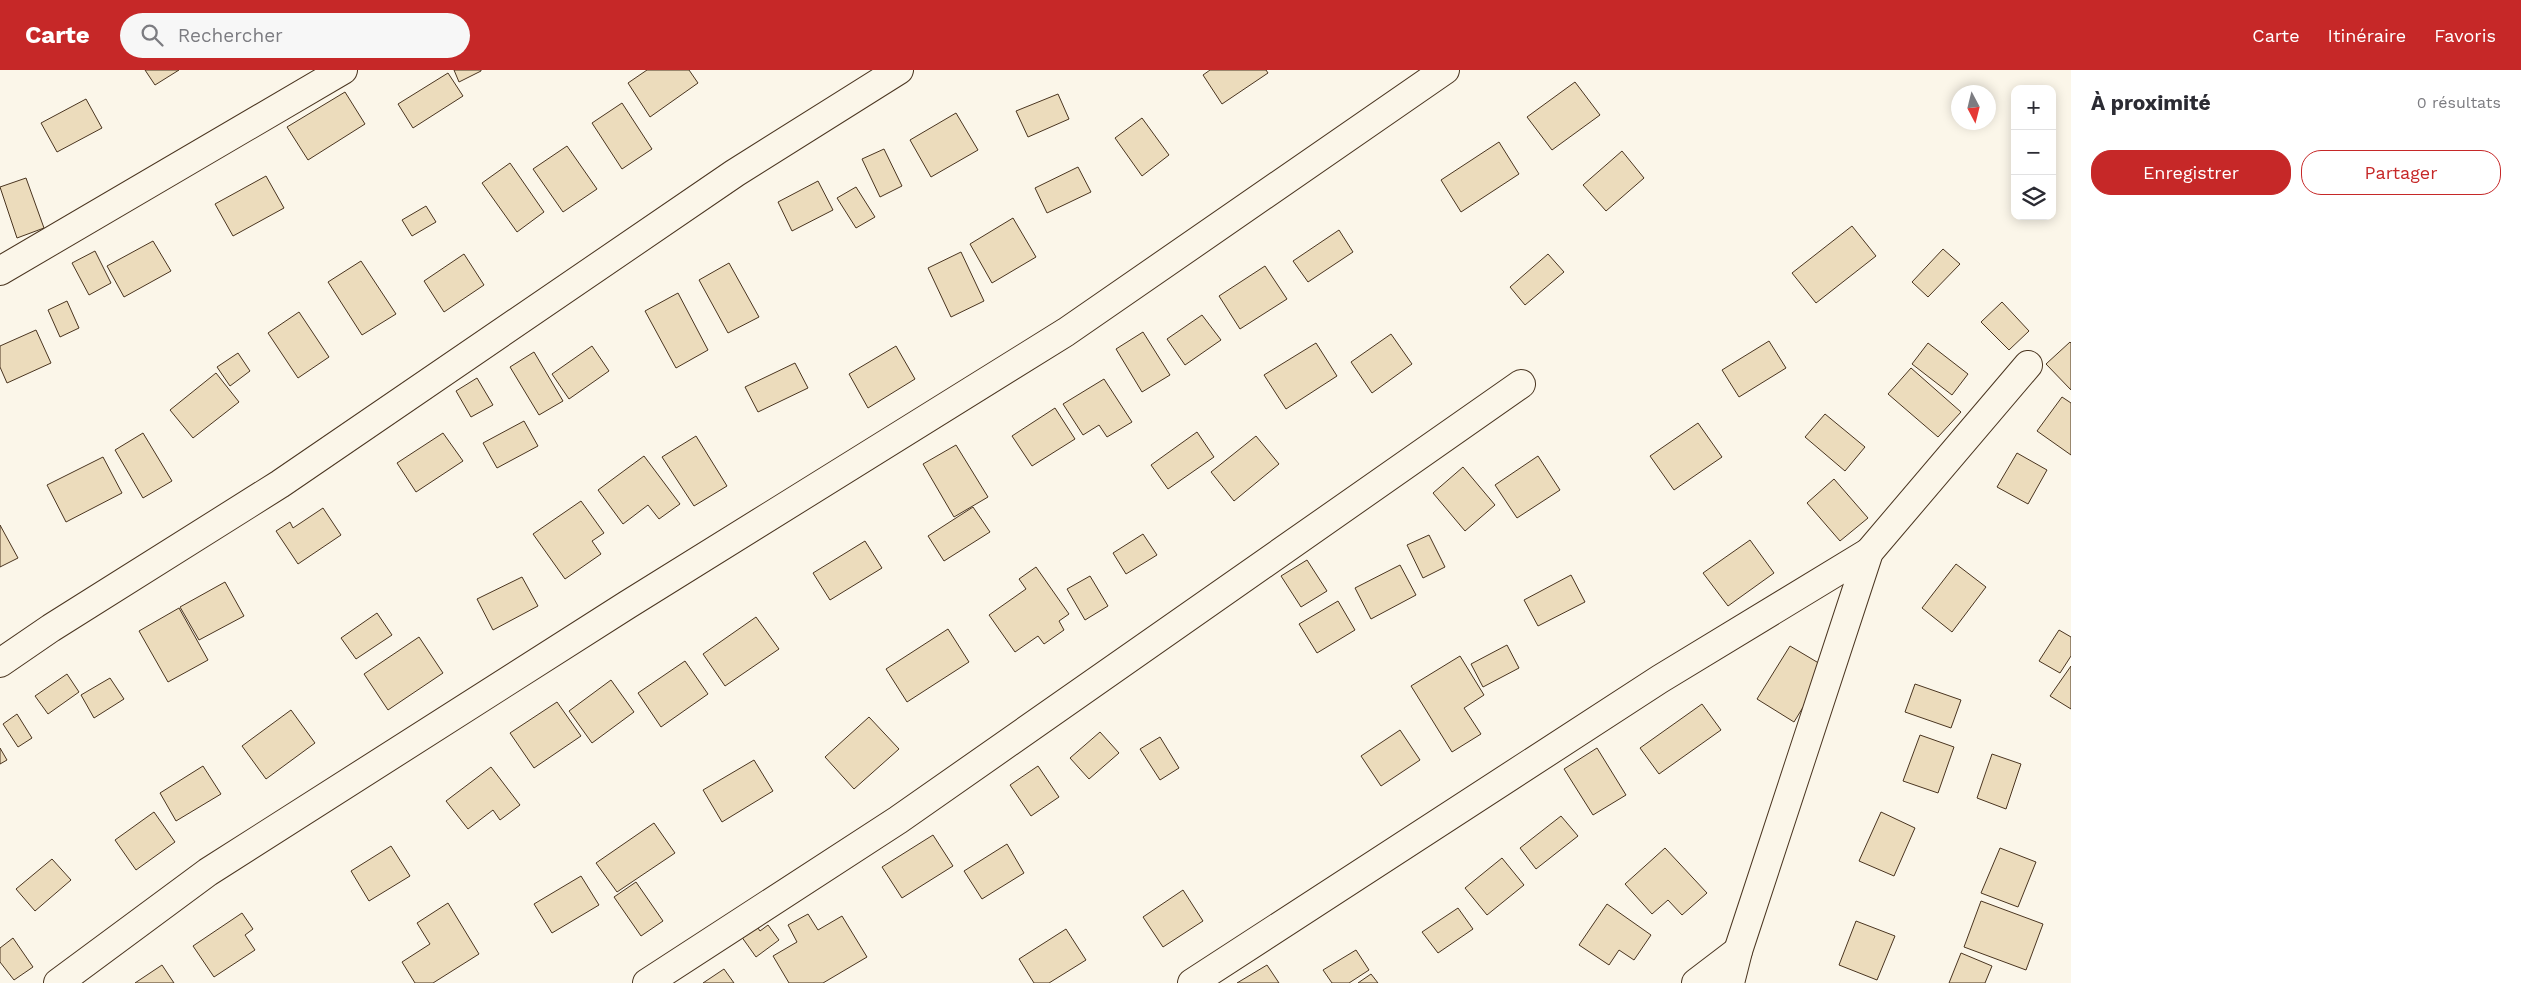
<!DOCTYPE html>
<html lang="fr">
<head>
<meta charset="utf-8">
<style>
  :root { --surface:#fff; --page:#f7f7f7; --text:#2b2b33; --muted:#7c7c81; --line:#e1e1e2; --accent:#c62828 }
  body { margin:0; font-family:"Work Sans",sans-serif; background:var(--page); color:var(--text) }
  .controls { position:absolute; right:15px; top:15px; display:grid; overflow:hidden; border-radius:10px; box-shadow:0 2px 12px #0003 }
  .controls button { width:45px; height:45px; display:grid; place-items:center; padding:0; border:0; border-bottom:1px solid var(--line); background:var(--surface); color:var(--text); font:25px sans-serif }
  .compass { position:absolute; left:1951px; top:15px; width:45px; height:45px; border-radius:50%; background:var(--surface); box-shadow:0 2px 12px #0003; rotate:173deg }
  .list { margin:0; padding:0; list-style:none }
  h2 { display:flex; justify-content:space-between; align-items:center; height:65px; margin:0; padding:0 20px; font-size:21px }
  h2 small { font-size:16px; font-weight:400; color:var(--muted) }
  .actions { display:flex; gap:10px; padding:15px 20px }
  .actions a { flex:1; padding:11px 0; border:1px solid var(--accent); border-radius:20px; text-align:center; font-size:18px; color:var(--accent) }
  .actions .main { background:var(--accent); color:#fff }
  .icon { flex:none; width:28px; height:28px; fill:none; stroke:currentColor; stroke-width:2; stroke-linecap:round; stroke-linejoin:round }
  .map { position:relative; flex:none; width:2071px; height:913px; overflow:hidden }
  header { display:flex; align-items:center; gap:30px; box-sizing:border-box; height:70px; padding:0 25px; background:var(--accent); color:#fff }
  header strong { font-size:24px }
  nav { display:flex; gap:28px; margin-inline-start:auto; font-size:18px }
  .search { width:350px; height:45px; background:var(--page); display:flex; align-items:center; gap:12px; box-sizing:border-box; padding:0 18px; border-radius:28px; color:var(--muted); font-size:19px }
  main { display:flex }
  aside { flex:1; background:var(--surface) }
  .map>svg:first-child { display:block }
  .building { fill:#ecdcbc; stroke:#4a3520 }
  .lines { fill:none; stroke-linecap:round; stroke-linejoin:round }
  .minor-casing { stroke:#4a3520; stroke-width:30 }
  .minor { stroke:#fbf6e9; stroke-width:28 }
</style>
</head>
<body>
<header>
<strong>Carte</strong>
<div class="search"><svg class="icon" aria-label="search" viewBox="0 0 24 24"><circle cx="10" cy="10" r="6"/><path d="M15 15l6 6"/></svg>Rechercher</div>
<nav><a>Carte</a><a>Itinéraire</a><a>Favoris</a></nav>
</header>
<main>
<div class="map">
<svg width="2071" height="913" viewBox="0 0 2071 913">
  <rect width="100%" height="100%" fill="#fbf6e9"/>
  <!-- building -->
  <g class="building">
    <polygon points="145,0 179,0 155,15"/>
    <polygon points="454,0 481,0 481,1 459,12"/>
    <polygon points="647,0 689,0 698,13 650,47 628,13"/>
    <polygon points="1210,0 1266,0 1268,3 1222,34 1203,5"/>
    <polygon points="448,3 463,26 413,58 398,34"/>
    <polygon points="1575,12 1600,45 1552,80 1527,47"/>
    <polygon points="345,22 365,54 308,90 287,57"/>
    <polygon points="1058,24 1069,49 1028,67 1016,41"/>
    <polygon points="86,29 102,58 57,82 41,53"/>
    <polygon points="622,33 652,79 622,99 592,53"/>
    <polygon points="956,43 978,80 931,107 910,70"/>
    <polygon points="1142,48 1169,85 1142,106 1115,68"/>
    <polygon points="1499,72 1519,104 1461,142 1441,110"/>
    <polygon points="567,76 597,119 563,142 533,99"/>
    <polygon points="884,79 902,116 880,127 862,89"/>
    <polygon points="1622,81 1644,108 1606,141 1583,115"/>
    <polygon points="510,93 544,142 517,162 482,113"/>
    <polygon points="1078,97 1091,122 1047,143 1035,118"/>
    <polygon points="266,106 284,138 233,166 215,134"/>
    <polygon points="26,108 44,158 17,168 0,117"/>
    <polygon points="818,111 833,140 792,161 778,132"/>
    <polygon points="856,117 875,147 856,158 837,128"/>
    <polygon points="426,136 436,152 412,166 402,150"/>
    <polygon points="1013,148 1036,187 992,213 970,174"/>
    <polygon points="1852,156 1876,186 1816,233 1792,203"/>
    <polygon points="1339,160 1353,182 1308,212 1293,191"/>
    <polygon points="153,171 171,201 124,227 107,196"/>
    <polygon points="1943,179 1960,194 1928,227 1912,212"/>
    <polygon points="95,181 111,213 89,225 72,193"/>
    <polygon points="961,182 984,231 951,247 928,198"/>
    <polygon points="464,184 484,215 444,242 424,211"/>
    <polygon points="1548,184 1564,202 1525,235 1510,217"/>
    <polygon points="361,191 396,244 362,265 328,212"/>
    <polygon points="729,193 759,247 728,263 699,210"/>
    <polygon points="1265,196 1287,229 1240,259 1219,226"/>
    <polygon points="678,223 708,280 676,298 645,241"/>
    <polygon points="67,231 79,258 60,267 48,240"/>
    <polygon points="2002,232 2029,261 2009,280 1981,252"/>
    <polygon points="299,242 329,287 298,308 268,263"/>
    <polygon points="1202,245 1221,270 1185,295 1167,269"/>
    <polygon points="36,260 51,293 7,313 0,297 0,276"/>
    <polygon points="1143,262 1170,305 1142,322 1116,279"/>
    <polygon points="1391,264 1412,294 1372,323 1351,292"/>
    <polygon points="1769,271 1786,298 1739,327 1722,300"/>
    <polygon points="2070,272 2071,273 2071,320 2046,294"/>
    <polygon points="1316,273 1337,306 1286,339 1264,305"/>
    <polygon points="1928,273 1968,304 1952,325 1912,294"/>
    <polygon points="592,276 609,301 569,329 552,304"/>
    <polygon points="896,276 915,309 868,338 849,304"/>
    <polygon points="534,282 563,331 539,345 510,297"/>
    <polygon points="238,283 250,301 230,316 217,297"/>
    <polygon points="795,293 808,318 758,342 745,317"/>
    <polygon points="1911,298 1961,342 1938,367 1888,324"/>
    <polygon points="216,303 239,332 193,368 170,340"/>
    <polygon points="477,308 493,335 471,347 456,321"/>
    <polygon points="1104,309 1132,352 1107,367 1099,355 1083,365 1063,334"/>
    <polygon points="2062,327 2071,333 2071,385 2037,361"/>
    <polygon points="1055,338 1075,369 1032,396 1012,366"/>
    <polygon points="1825,344 1865,377 1845,401 1805,367"/>
    <polygon points="524,351 538,376 497,398 483,373"/>
    <polygon points="1698,353 1722,387 1674,420 1650,386"/>
    <polygon points="1197,362 1214,387 1168,419 1151,395"/>
    <polygon points="143,363 172,411 143,428 115,380"/>
    <polygon points="443,363 463,391 416,422 397,393"/>
    <polygon points="696,366 727,416 694,436 662,387"/>
    <polygon points="1256,366 1279,394 1234,431 1211,402"/>
    <polygon points="956,375 988,427 954,447 923,394"/>
    <polygon points="2017,383 2047,400 2028,434 1997,417"/>
    <polygon points="644,386 680,434 659,449 648,435 623,454 598,420"/>
    <polygon points="1538,386 1560,420 1517,448 1495,415"/>
    <polygon points="103,387 122,423 66,452 47,415"/>
    <polygon points="1463,397 1495,435 1465,461 1433,423"/>
    <polygon points="1834,409 1868,448 1840,471 1807,433"/>
    <polygon points="581,431 604,463 592,471 601,484 565,509 533,464"/>
    <polygon points="973,437 990,462 944,491 928,466"/>
    <polygon points="323,438 341,465 298,494 276,461 290,452 293,458"/>
    <polygon points="0,455 18,488 0,497"/>
    <polygon points="1143,464 1157,485 1126,504 1113,483"/>
    <polygon points="1429,465 1445,497 1423,508 1407,475"/>
    <polygon points="1750,470 1774,503 1728,536 1703,503"/>
    <polygon points="865,471 882,498 830,530 813,503"/>
    <polygon points="1307,490 1327,521 1301,537 1281,506"/>
    <polygon points="1956,494 1986,517 1952,562 1922,538"/>
    <polygon points="1400,495 1416,525 1371,549 1355,518"/>
    <polygon points="1036,497 1069,544 1059,551 1064,560 1044,574 1038,566 1015,582 989,545 1026,519 1019,509"/>
    <polygon points="1571,505 1585,532 1538,556 1524,530"/>
    <polygon points="1090,506 1108,536 1085,550 1067,519"/>
    <polygon points="522,507 538,536 493,560 477,529"/>
    <polygon points="225,512 244,546 199,570 180,537"/>
    <polygon points="1338,531 1355,560 1317,583 1299,554"/>
    <polygon points="179,538 208,590 168,612 139,561"/>
    <polygon points="377,543 392,565 356,589 341,568"/>
    <polygon points="756,547 779,579 725,616 703,584"/>
    <polygon points="948,559 969,592 907,632 886,599"/>
    <polygon points="2059,560 2071,567 2071,586 2060,603 2039,591"/>
    <polygon points="419,567 443,603 388,640 364,604"/>
    <polygon points="1507,575 1519,598 1483,617 1471,594"/>
    <polygon points="1790,576 1827,598 1794,652 1757,629"/>
    <polygon points="1460,586 1484,625 1464,638 1481,664 1452,682 1411,616"/>
    <polygon points="685,591 708,624 661,657 638,623"/>
    <polygon points="2071,596 2071,639 2050,626"/>
    <polygon points="67,604 79,622 48,644 35,626"/>
    <polygon points="110,608 124,629 94,648 81,625"/>
    <polygon points="611,610 634,642 592,673 569,641"/>
    <polygon points="1915,614 1961,630 1951,658 1905,642"/>
    <polygon points="557,632 581,666 534,698 510,663"/>
    <polygon points="1702,634 1721,660 1659,704 1640,678"/>
    <polygon points="291,640 315,673 266,709 242,676"/>
    <polygon points="17,644 32,668 18,677 3,654"/>
    <polygon points="869,647 899,679 854,719 825,687"/>
    <polygon points="1400,660 1420,690 1381,716 1361,686"/>
    <polygon points="1100,662 1119,683 1089,709 1070,688"/>
    <polygon points="1920,665 1954,677 1938,723 1903,711"/>
    <polygon points="1160,667 1179,698 1160,710 1140,679"/>
    <polygon points="0,678 7,690 0,694"/>
    <polygon points="1597,678 1626,725 1593,745 1564,699"/>
    <polygon points="1992,684 2021,694 2006,739 1977,728"/>
    <polygon points="754,690 773,721 722,752 703,720"/>
    <polygon points="203,696 221,724 176,751 160,723"/>
    <polygon points="1038,696 1059,727 1031,746 1010,715"/>
    <polygon points="491,697 520,735 500,750 493,740 468,759 446,731"/>
    <polygon points="154,742 175,772 136,800 115,770"/>
    <polygon points="1881,742 1915,758 1894,806 1859,791"/>
    <polygon points="1561,746 1578,766 1536,799 1520,778"/>
    <polygon points="654,753 675,783 617,822 596,793"/>
    <polygon points="933,765 953,796 902,828 882,797"/>
    <polygon points="1007,774 1024,803 982,829 964,801"/>
    <polygon points="391,776 410,806 369,831 351,801"/>
    <polygon points="1665,778 1707,823 1682,845 1668,830 1652,844 1625,814"/>
    <polygon points="2000,778 2036,792 2018,837 1981,823"/>
    <polygon points="1502,788 1524,815 1487,845 1465,818"/>
    <polygon points="52,789 71,810 35,841 16,819"/>
    <polygon points="581,806 599,835 552,863 534,834"/>
    <polygon points="636,812 663,851 641,866 614,827"/>
    <polygon points="1183,820 1203,851 1163,877 1143,847"/>
    <polygon points="1981,831 2043,854 2026,900 1964,877"/>
    <polygon points="448,833 479,884 433,913 415,913 402,892 430,874 417,853"/>
    <polygon points="1607,834 1651,865 1634,890 1619,880 1609,895 1579,875"/>
    <polygon points="1458,838 1473,859 1438,883 1422,862"/>
    <polygon points="242,843 253,859 245,865 255,880 214,907 193,876"/>
    <polygon points="808,844 818,860 842,846 867,887 823,913 789,913 773,886 797,872 788,855"/>
    <polygon points="1856,851 1895,866 1877,910 1839,895"/>
    <polygon points="756,855 760,861 768,855 779,870 756,887 741,866"/>
    <polygon points="1066,859 1086,890 1049,913 1034,913 1019,889"/>
    <polygon points="13,868 33,897 14,910 0,892 0,878"/>
    <polygon points="1356,880 1369,900 1349,913 1332,913 1323,900"/>
    <polygon points="1961,883 1992,896 1985,913 1949,913"/>
    <polygon points="162,895 174,913 135,913"/>
    <polygon points="1267,895 1279,913 1237,913"/>
    <polygon points="724,899 734,913 703,913"/>
    <polygon points="1371,904 1378,913 1358,913"/>
  </g>
  <g class="lines">
    <defs>
      <g id="minor">
        <polyline points="0,201 343,0"/>
        <polyline points="0,593 51,558 280,414 735,103 899,0"/>
        <polyline points="58,913 208,802 627,535 1066,262 1445,0"/>
        <polyline points="647,913 898,750 1521,314"/>
        <polyline points="1192,913 1660,609 1869,482"/>
        <polyline points="1696,913 1738,881"/>
        <polyline points="1730,913 1738,881 1869,482 2028,295"/>
      </g>
    </defs>
    <!-- minor casing -->
    <use href="#minor" class="minor-casing"/>
    <!-- minor -->
    <use href="#minor" class="minor"/>
  </g>
</svg>
<div class="controls">
<button>+</button>
<button>−</button>
<button><svg class="icon" aria-label="layers" viewBox="0 0 24 24"><path d="M12 4l9 5-9 5-9-5zM3 14l9 5 9-5"/></svg></button>
</div>
<svg class="compass" viewBox="-18 -18 36 36"><path d="M0-13l5 13h-10z" fill="#e53935"/><path d="M0 13l5-13h-10z" fill="#7c7c81"/></svg>
</div>
<aside>
<h2>À proximité<small>0 résultats</small></h2>
<ul class="list">
</ul>
<div class="actions"><a class="main">Enregistrer</a><a>Partager</a></div>
</aside>
</main>
</body>
</html>
